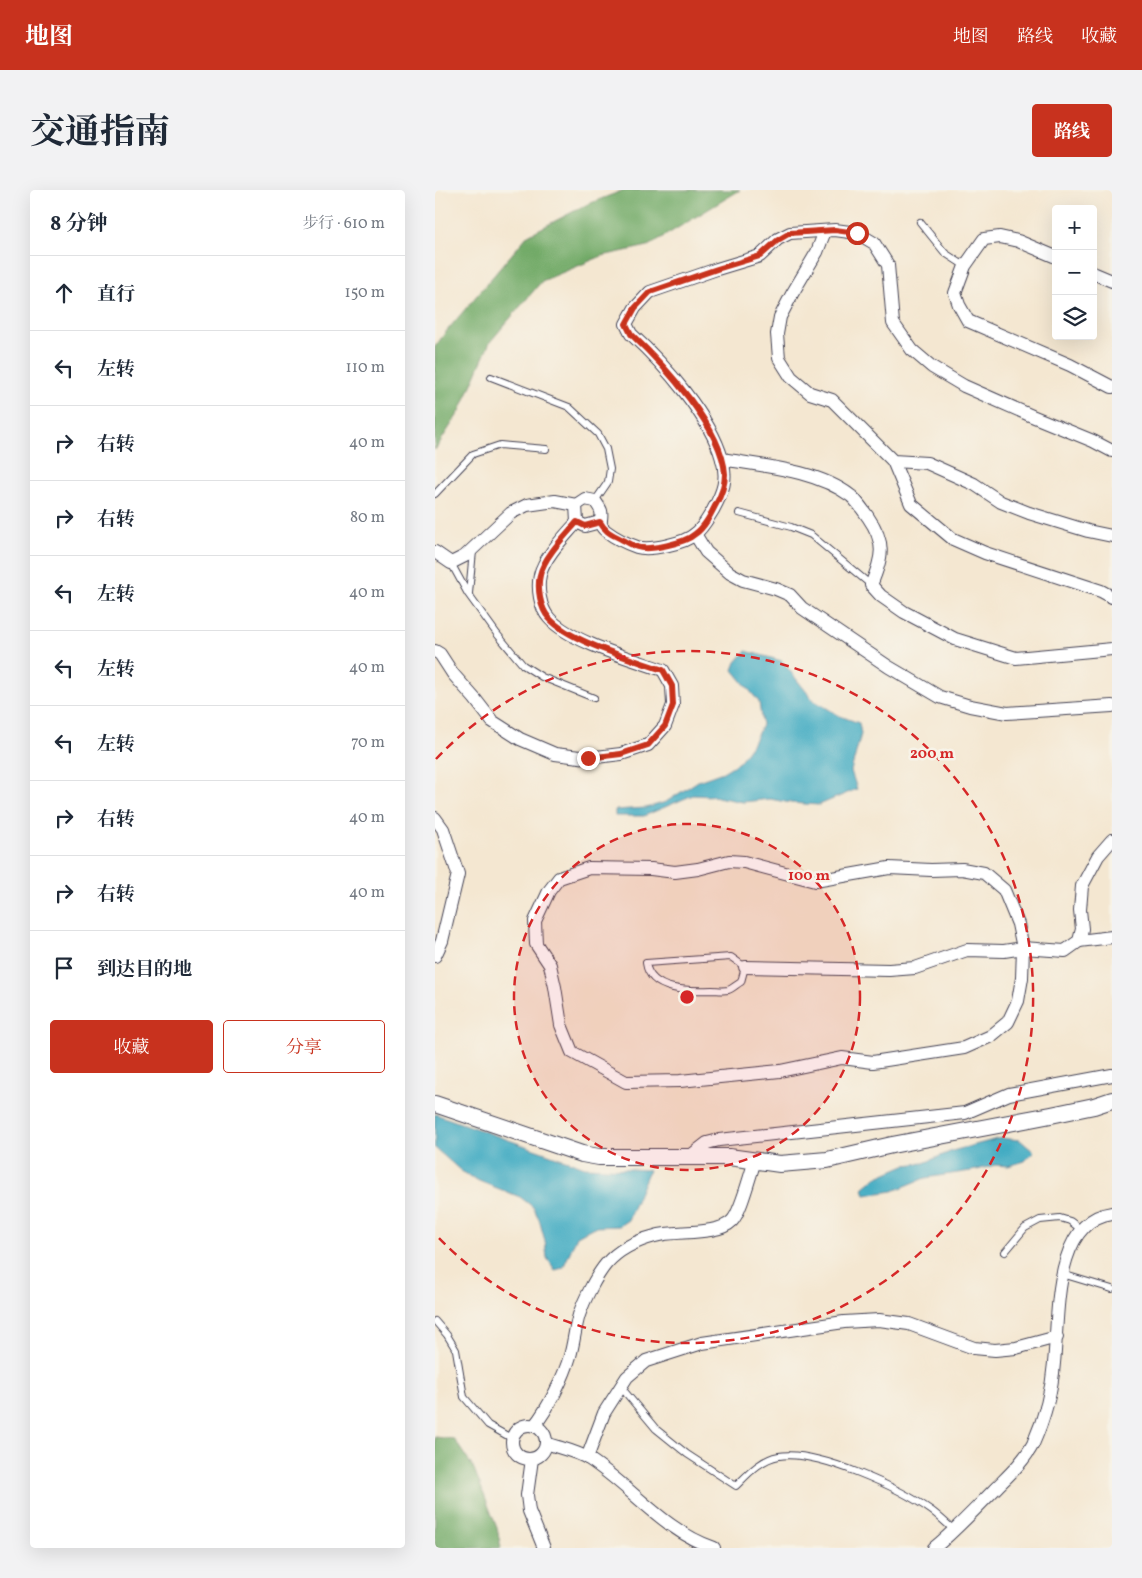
<!DOCTYPE html>
<html lang="zh">
<head>
<meta charset="utf-8">
<style>
  :root { --surface:#fff; --page:#f2f2f3; --text:#1f2937; --muted:#747a83; --line:#e0e1e3; --accent:#c8321e }
  body { margin:0; font-family:Vollkorn,"Noto Serif SC",serif; background:var(--page); color:var(--text) }
  .controls { position:absolute; right:15px; top:15px; display:grid; overflow:hidden; border-radius:5px; box-shadow:0 5px 20px #0002 }
  .controls button { width:45px; height:45px; display:grid; place-items:center; padding:0; border:0; border-bottom:1px solid var(--line); background:var(--surface); color:var(--text); font:25px sans-serif }
  .stop { position:absolute; width:15px; height:15px; margin:-11px; border:4px solid #c8321e; border-radius:50%; background:#fff }
  .stop.end { background:#c8321e; border-color:#fff; box-shadow:0 1px 5px #0008 }
  .list { margin:0; padding:0; list-style:none }
  h2 { display:flex; justify-content:space-between; align-items:center; height:65px; margin:0; padding:0 20px; font-size:21px }
  h2 small { font-size:16px; font-weight:400; color:var(--muted) }
  .list li { display:grid; grid-template-columns:32px 1fr auto; gap:15px; align-items:center; box-sizing:border-box; height:75px; padding:0 20px; border-top:1px solid var(--line) }
  .list b { display:block; font-size:19px; white-space:nowrap }
  .list em { font-size:16px; font-style:normal; color:var(--muted) }
  .actions { display:flex; gap:10px; padding:15px 20px }
  .actions a { flex:1; padding:11px 0; border:1px solid var(--accent); border-radius:5px; text-align:center; font-size:18px; color:var(--accent) }
  .actions .main { background:var(--accent); color:#fff }
  .icon { flex:none; width:28px; height:28px; fill:none; stroke:currentColor; stroke-width:2; stroke-linecap:round; stroke-linejoin:round }
  .map { position:relative; flex:none; width:677px; height:1358px; overflow:hidden; border-radius:5px }
  header { display:flex; align-items:center; gap:30px; box-sizing:border-box; height:70px; padding:0 25px; background:var(--accent); color:#fff }
  header strong { font-size:24px }
  nav { display:flex; gap:28px; margin-inline-start:auto; font-size:18px }
  .intro { display:flex; align-items:center; justify-content:space-between; box-sizing:border-box; height:120px; padding:0 30px }
  h1 { margin:0; font-size:35px }
  .button { padding:12px 22px; border-radius:5px; background:var(--accent); color:#fff; font-size:18px; font-weight:700 }
  main { display:flex; gap:30px; padding:0 30px }
  aside { flex:1; background:var(--surface); border-radius:5px; box-shadow:0 5px 20px #0002 }
  .map>svg:first-child { display:block }
  .forest { fill:#72aa67; stroke:#4a6651 }
  .water { fill:#43acc3; stroke:#32677f }
  .lines { fill:none; stroke-linecap:round; stroke-linejoin:round }
  .service-casing { stroke:#424052; stroke-width:8 }
  .minor-casing { stroke:#424052; stroke-width:14 }
  .tertiary-casing { stroke:#424052; stroke-width:18 }
  .service { stroke:#fff; stroke-width:6 }
  .minor { stroke:#fff; stroke-width:12 }
  .tertiary { stroke:#fff; stroke-width:16 }
  .route { stroke:#c8321e; stroke-width:6 }
  .ring { fill:none; stroke:#d62828; stroke-width:2.5; stroke-dasharray:9 6 }
  .centre { fill:#d62828; stroke:#f7f3e8; stroke-width:2.5 }
  .ring-label { font-size:15px; text-anchor:middle; font-weight:bold; fill:#d62828; stroke:#f7f3e8; stroke-width:5; stroke-linejoin:round; paint-order:stroke }
</style>
</head>
<body>
<header>
<strong>地图</strong>
<nav><a>地图</a><a>路线</a><a>收藏</a></nav>
</header>
<div class="intro"><h1>交通指南</h1><a class="button">路线</a></div>
<main>
<aside>
<h2>8 分钟<small>步行 · 610 m</small></h2>
<ul class="list">
<li><svg class="icon" aria-label="ahead" viewBox="0 0 24 24"><path d="M12 20V5M6 11l6-6 6 6"/></svg><div><b>直行</b></div><em>150 m</em></li>
<li><svg class="icon" aria-label="left" viewBox="0 0 24 24"><path d="M17 20v-9H6M10 6l-5 5 5 5"/></svg><div><b>左转</b></div><em>110 m</em></li>
<li><svg class="icon" aria-label="right" viewBox="0 0 24 24"><path d="M7 20v-9h11M14 6l5 5-5 5"/></svg><div><b>右转</b></div><em>40 m</em></li>
<li><svg class="icon" aria-label="right" viewBox="0 0 24 24"><path d="M7 20v-9h11M14 6l5 5-5 5"/></svg><div><b>右转</b></div><em>80 m</em></li>
<li><svg class="icon" aria-label="left" viewBox="0 0 24 24"><path d="M17 20v-9H6M10 6l-5 5 5 5"/></svg><div><b>左转</b></div><em>40 m</em></li>
<li><svg class="icon" aria-label="left" viewBox="0 0 24 24"><path d="M17 20v-9H6M10 6l-5 5 5 5"/></svg><div><b>左转</b></div><em>40 m</em></li>
<li><svg class="icon" aria-label="left" viewBox="0 0 24 24"><path d="M17 20v-9H6M10 6l-5 5 5 5"/></svg><div><b>左转</b></div><em>70 m</em></li>
<li><svg class="icon" aria-label="right" viewBox="0 0 24 24"><path d="M7 20v-9h11M14 6l5 5-5 5"/></svg><div><b>右转</b></div><em>40 m</em></li>
<li><svg class="icon" aria-label="right" viewBox="0 0 24 24"><path d="M7 20v-9h11M14 6l5 5-5 5"/></svg><div><b>右转</b></div><em>40 m</em></li>
<li><svg class="icon" aria-label="arrive" viewBox="0 0 24 24"><path d="M6 21V4h12l-3 4 3 4H6"/></svg><div><b>到达目的地</b></div></li>
</ul>
<div class="actions"><a class="main">收藏</a><a>分享</a></div>
</aside>
<div class="map">
<svg width="677" height="1358" viewBox="0 0 677 1358">
  <rect width="100%" height="100%" fill="#f7f3e8"/>
  <filter id="ink" filterUnits="userSpaceOnUse"><feTurbulence type="fractalNoise" baseFrequency=".02" numOctaves="2"/><feDisplacementMap in="SourceGraphic" scale="10" xChannelSelector="R" yChannelSelector="G"/><feConvolveMatrix kernelMatrix="1 2 1 2 8 2 1 2 1" color-interpolation-filters="sRGB"/></filter>
  <filter id="wash" filterUnits="userSpaceOnUse"><feTurbulence type="fractalNoise" baseFrequency=".0096" numOctaves="4" result="noise"/><feDisplacementMap in="SourceGraphic" scale="20" xChannelSelector="R" yChannelSelector="G"/><feGaussianBlur stdDeviation="1.12" result="paint"/><feColorMatrix in="noise" values="0 0 0 0 0 0 0 0 0 0 0 0 0 0 0 0 0 1.4 0 .05"/><feComposite in="paint" operator="in"/></filter>
  <g filter="url(#wash)">
    <rect width="100%" height="100%" fill="#f4e7d1"/>
    <!-- forest -->
    <g class="forest">
      <polygon points="189,0 305,0 213,56 167,66 107,91 55,152 25,221 0,260 0,157 10,143 93,45 153,14"/>
      <polygon points="0,1247 19,1249 39,1279 62,1338 66,1358 0,1358"/>
    </g>
    <!-- water -->
    <g class="water">
      <polygon points="311,461 347,471 378,510 405,526 424,533 426,544 416,581 422,599 384,615 356,613 335,609 308,612 277,606 258,605 209,626 180,626 180,620 211,618 231,612 263,591 288,582 304,572 318,553 327,535 324,512 298,480 301,472"/>
      <polygon points="0,924 150,977 214,980 193,1030 184,1036 159,1037 142,1046 128,1078 120,1080 112,1068 110,1051 104,1029 98,1017 85,1007 44,991 26,981 0,958"/>
      <polygon points="566,948 585,950 599,962 590,971 573,976 560,975 542,980 490,988 458,1001 430,1005 428,998 440,988 470,975 489,973 517,961"/>
    </g>
  </g>
  <g filter="url(#ink)">
    <g class="lines">
      <defs>
        <g id="service">
          <polyline points="485,32 510,63 530,76"/>
          <polyline points="56,187 134,217 163,244 171,259 175,279 173,292 160,311"/>
          <polyline points="0,304 38,264 65,255 111,259"/>
          <polyline points="304,323 356,337 376,345 436,395"/>
          <polyline points="16,373 33,404 62,444 88,475 107,487 159,508"/>
          <polyline points="34,403 38,361"/>
          <path d="M 296,767 L 310,777 L 306,792 C 302,794 297,799 293,800 C 288,801 282,800 277,800 C 255,801 215,802 211,773 Z"/>
          <polyline points="570,1062 590,1038 605,1030 625,1028 635,1031 647,1040"/>
          <polyline points="627,1084 677,1099"/>
          <polyline points="0,1131 12,1145 21,1160 29,1207 53,1235 78,1249"/>
          <path d="M 185,1196 L 221,1239 L 252,1264 L 301,1296 C 313,1284 326,1269 344,1266 C 383,1260 465,1298 497,1321 C 505,1327 512,1334 520,1341"/>
        </g>
        <g id="minor">
          <polyline points="390,41 382,62 357,104 345,127 342,144 344,168 356,187 375,203 397,210 458,271 492,273 539,294 566,312 594,323 653,341 677,346"/>
          <polyline points="621,67 583,51 565,47 549,49 530,76 520,103 524,115 533,131 635,175 677,197"/>
          <polyline points="658,83 677,91"/>
          <path d="M 287,269 C 328,276 382,280 416,306 C 422,311 428,320 433,327 C 451,353 448,367 436,395 L 446,406 L 469,422 L 520,449 L 581,468 L 677,459"/>
          <polyline points="458,271 476,314 518,349 550,363 666,401 677,407"/>
          <polyline points="142,332 150,336 165,332"/>
          <polyline points="260,344 271,362 295,383 308,390 341,399 355,405 367,418 454,477 505,507 535,516 572,523 677,516"/>
          <path d="M 0,362 L 16,373 L 30,366 L 76,323 L 92,315 L 120,311 L 141,315 L 150,309 L 160,311 C 162,314 165,318 166,321 C 168,329 162,334 171,341 C 179,347 193,354 202,357 C 215,361 250,353 260,344 C 268,338 273,328 278,320 C 288,302 293,289 287,269 C 275,226 229,174 196,144 L 191,134 L 200,118 L 215,102 L 282,79 L 325,66 L 343,49 L 355,43 L 400,40 L 422,43 L 439,53 L 453,75 L 458,133 L 477,160 L 497,177 L 529,196 L 597,226 L 658,251 L 677,261"/>
          <path d="M 0,461 L 5,464 L 18,484 L 40,509 L 57,531 L 85,549 L 120,564 L 153,568 L 186,564 L 213,555 L 230,536 L 238,515 L 237,496 L 228,480 C 197,469 135,452 114,428 C 105,418 102,398 105,385 C 109,367 130,346 142,332 L 141,315"/>
          <polyline points="0,628 8,639 23,684 7,751 0,766"/>
          <polygon points="294,671 309,672 380,691 454,678 496,680 527,679 549,683 569,700 583,734 588,758 587,788 583,811 573,832 556,846 529,858 438,872 407,868 345,881 245,891 191,892 137,862 126,835 120,797 115,775 101,754 100,731 114,701 124,688 154,678 216,679 240,682 263,679"/>
          <polyline points="644,751 677,747"/>
          <polyline points="310,777 454,780 480,778 532,760 569,761 588,758 630,761 644,751 647,739 645,720 647,696 663,666 677,650"/>
          <polyline points="254,967 272,953 284,950 530,923 574,904 677,885"/>
          <circle cx="94" cy="1252" r="17"/>
          <path d="M 99,1236 C 113,1219 129,1187 135,1166 C 139,1152 140,1138 144,1125 C 149,1110 161,1086 171,1074 C 183,1060 201,1051 220,1046 C 240,1040 282,1046 297,1031 C 306,1022 315,984 320,971"/>
          <path d="M 111,1253 C 124,1258 142,1261 154,1269 C 197,1297 229,1341 279,1358"/>
          <polyline points="152,1268 169,1223 192,1187 211,1171 267,1153 409,1132 444,1130 474,1134 539,1158 560,1160 581,1158 622,1147"/>
          <polyline points="97,1269 92,1305 94,1321 109,1358"/>
          <path d="M 499,1358 C 522,1339 541,1318 562,1297 C 575,1284 589,1271 598,1254 C 609,1229 617,1200 619,1173 C 624,1129 617,1031 677,1023"/>
        </g>
        <polyline id="tertiary" points="0,914 147,964 164,967 294,967 345,974 392,970 457,955 616,925 659,916 677,910"/>
      </defs>
      <!-- service casing -->
      <use href="#service" class="service-casing"/>
      <!-- minor casing -->
      <use href="#minor" class="minor-casing"/>
      <!-- tertiary casing -->
      <use href="#tertiary" class="tertiary-casing"/>
      <!-- service -->
      <use href="#service" class="service"/>
      <!-- minor -->
      <use href="#minor" class="minor"/>
      <!-- tertiary -->
      <use href="#tertiary" class="tertiary"/>
    </g>
  </g>
  <g class="lines" filter="url(#ink)">
    <!-- route -->
    <path class="route" d="M 153,568 L 186,564 L 213,555 L 230,536 L 238,515 L 237,496 L 228,480 C 197,469 135,452 114,428 C 105,418 102,398 105,385 C 109,367 130,346 142,332 L 150,336 L 165,332 C 171,343 177,344 188,350 C 192,352 197,355 202,357 C 214,361 250,353 260,344 C 269,338 275,326 280,316 C 286,306 290,296 290,284 C 287,238 229,175 196,144 L 191,134 L 200,118 L 215,102 L 282,79 L 325,66 L 343,50 L 355,43 L 400,40 L 422,43"/>
  </g>
  <!-- distance rings -->
  <circle cx="252" cy="807" r="173" fill="#d62828" fill-opacity=".12"/>
  <g class="ring">
    <circle cx="252" cy="807" r="173"/>
    <path d="M1 569A346 346 0 1 1 1 1045"/>
  </g>
  <circle cx="252" cy="807" r="8" class="centre"/>
  <g class="ring-label">
    <text x="497" y="568">200 m</text>
    <text x="374" y="690">100 m</text>
  </g>
</svg>
<div class="controls">
<button>+</button>
<button>−</button>
<button><svg class="icon" aria-label="layers" viewBox="0 0 24 24"><path d="M12 4l9 5-9 5-9-5zM3 14l9 5 9-5"/></svg></button>
</div>
<div class="stop" style="left:422px;top:43px"></div>
<div class="stop end" style="left:153px;top:568px"></div>
</div>
</main>
</body>
</html>
